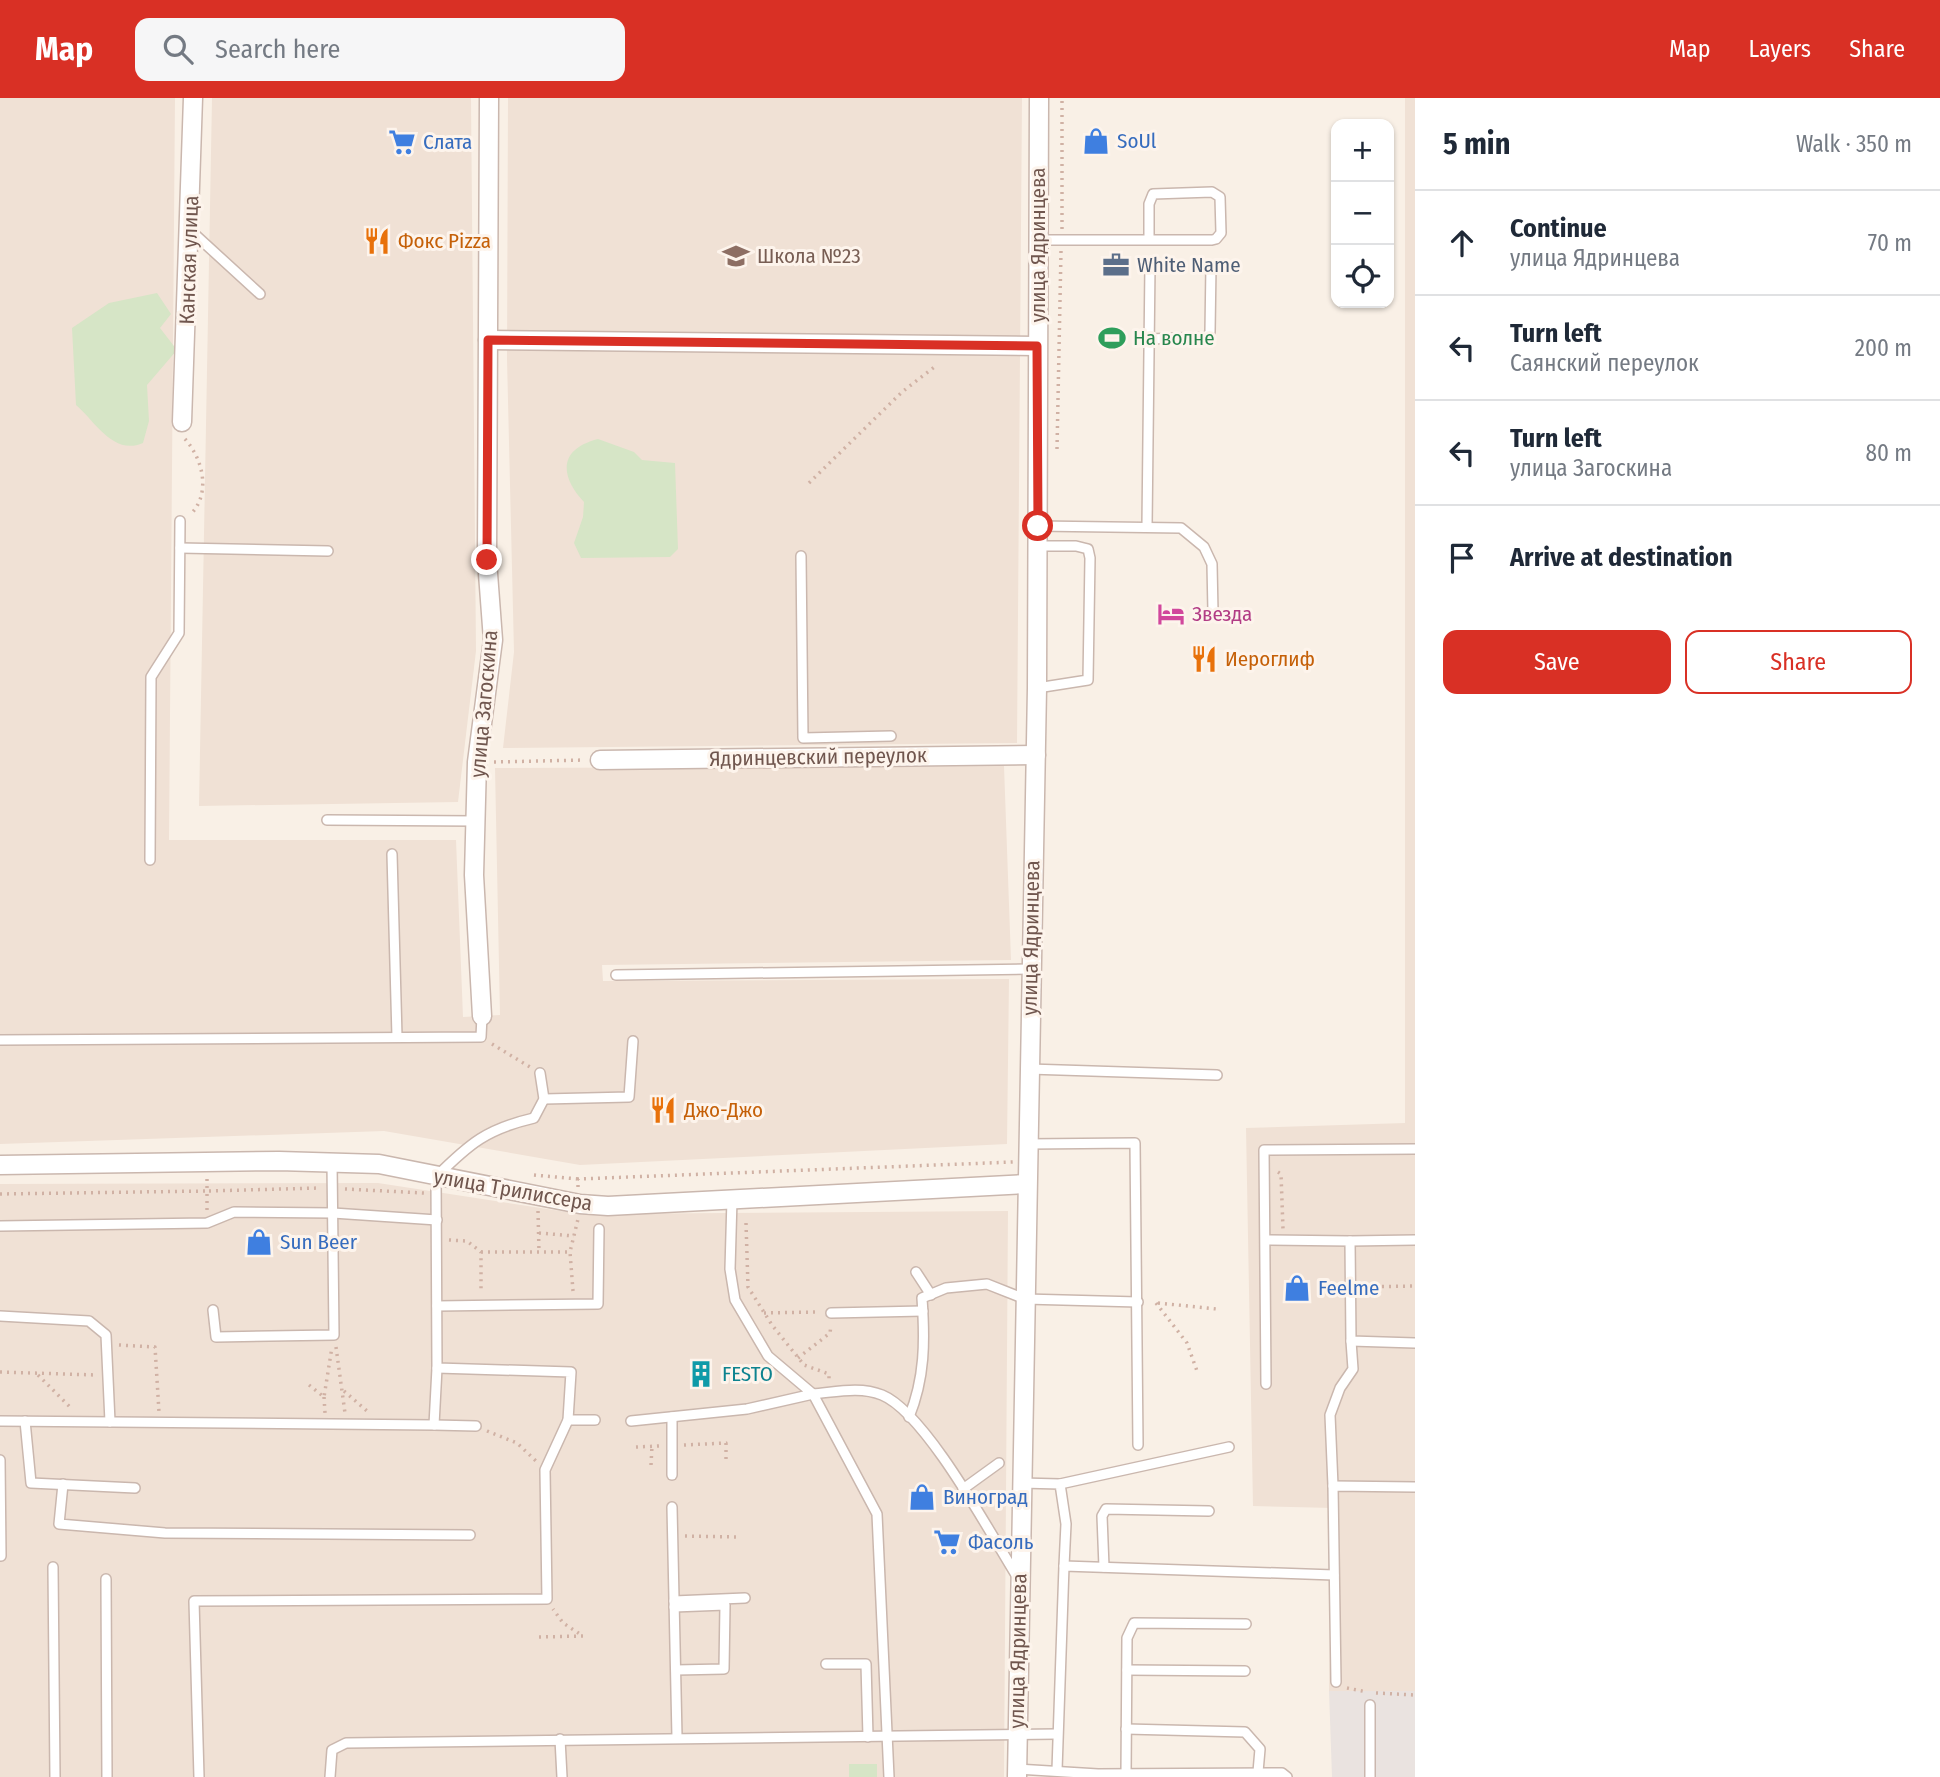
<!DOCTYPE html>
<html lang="en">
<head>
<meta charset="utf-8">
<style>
  :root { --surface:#fff; --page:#f6f6f7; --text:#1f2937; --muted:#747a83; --line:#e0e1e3; --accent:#d93025 }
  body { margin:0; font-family:"Fira Sans Condensed",sans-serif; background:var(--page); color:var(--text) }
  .controls { position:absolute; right:21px; top:21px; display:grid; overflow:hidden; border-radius:14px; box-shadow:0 2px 5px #0004 }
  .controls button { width:63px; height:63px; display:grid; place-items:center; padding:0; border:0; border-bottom:2px solid var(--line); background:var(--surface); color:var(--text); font:35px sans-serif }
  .stop { position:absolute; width:21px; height:21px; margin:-16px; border:5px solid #d93025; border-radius:50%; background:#fff }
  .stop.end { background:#d93025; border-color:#fff; box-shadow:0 2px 7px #0008 }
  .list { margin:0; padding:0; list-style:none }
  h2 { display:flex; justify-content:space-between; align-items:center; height:91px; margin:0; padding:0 28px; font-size:30px }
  h2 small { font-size:23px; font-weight:400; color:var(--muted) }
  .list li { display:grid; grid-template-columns:46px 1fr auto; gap:21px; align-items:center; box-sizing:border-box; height:105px; padding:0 28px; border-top:2px solid var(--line) }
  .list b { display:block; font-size:26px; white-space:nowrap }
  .list p { margin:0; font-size:23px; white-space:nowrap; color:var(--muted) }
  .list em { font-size:23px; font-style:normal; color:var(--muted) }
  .actions { display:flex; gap:14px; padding:21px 28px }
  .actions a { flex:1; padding:16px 0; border:2px solid var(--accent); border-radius:14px; text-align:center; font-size:24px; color:var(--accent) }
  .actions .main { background:var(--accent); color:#fff }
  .icon { flex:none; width:38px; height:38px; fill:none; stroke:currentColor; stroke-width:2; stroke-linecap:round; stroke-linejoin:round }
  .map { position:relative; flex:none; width:1415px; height:1679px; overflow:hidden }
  header { display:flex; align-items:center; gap:42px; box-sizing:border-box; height:98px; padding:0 35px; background:var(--accent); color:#fff }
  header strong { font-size:33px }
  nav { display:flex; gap:38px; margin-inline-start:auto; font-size:24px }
  .search { width:490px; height:63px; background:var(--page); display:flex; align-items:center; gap:18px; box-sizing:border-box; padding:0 24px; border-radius:14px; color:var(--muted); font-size:26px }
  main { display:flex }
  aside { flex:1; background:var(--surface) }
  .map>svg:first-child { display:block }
  .residential { fill:#f0e1d5 }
  .industrial { fill:#eae3e0 }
  .green { fill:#d6e5c6 }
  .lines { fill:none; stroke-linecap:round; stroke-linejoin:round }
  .service-casing { stroke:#cab7ae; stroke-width:12 }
  .minor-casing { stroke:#cab7ae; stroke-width:21 }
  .path { stroke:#d0b1a4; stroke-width:3.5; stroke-dasharray:2 5; stroke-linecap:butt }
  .service { stroke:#fff; stroke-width:9 }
  .minor { stroke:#fff; stroke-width:18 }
  .route { stroke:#d93025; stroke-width:9 }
  .labels { text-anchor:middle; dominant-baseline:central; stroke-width:6; stroke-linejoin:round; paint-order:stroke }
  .shop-label { font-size:21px; fill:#366cbe; stroke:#fdf4ec; text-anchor:start }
  .food-label { font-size:21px; fill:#c56008; stroke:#fdf4ec; text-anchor:start }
  .street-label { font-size:21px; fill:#70564e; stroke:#fdf4ec }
  .education-label { font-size:21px; fill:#785e54; stroke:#fdf4ec; text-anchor:start }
  .service-label { font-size:21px; fill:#4e5e75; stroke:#fdf4ec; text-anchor:start }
  .leisure-label { font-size:21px; fill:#27864d; stroke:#fdf4ec; text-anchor:start }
  .hotel-label { font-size:21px; fill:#b23c85; stroke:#fdf4ec; text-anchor:start }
  .culture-label { font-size:21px; fill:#0d838f; stroke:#fdf4ec; text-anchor:start }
</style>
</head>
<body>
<header>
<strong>Map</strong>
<div class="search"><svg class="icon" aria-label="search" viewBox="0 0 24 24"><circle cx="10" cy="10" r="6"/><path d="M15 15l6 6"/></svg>Search here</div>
<nav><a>Map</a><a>Layers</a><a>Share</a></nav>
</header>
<main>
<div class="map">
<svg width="1415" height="1679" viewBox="0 0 1415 1679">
  <rect width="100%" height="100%" fill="#f9f0e6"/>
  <!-- residential -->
  <g class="residential">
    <polygon points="0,0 175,0 169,742 456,742 463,919 500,917 495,670 1004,668 1011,862 602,867 603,883 1009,881 1007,1046 580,1067 384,1033 0,1046"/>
    <polygon points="212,0 471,0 476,553 458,704 199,708"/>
    <polygon points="508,0 1022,0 1017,645 503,650 514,554 507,261"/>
    <polygon points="1405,0 1415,0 1415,1593 1329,1593 1333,1410 1253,1408 1246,1030 1405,1025"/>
    <polygon points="378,1085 580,1116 1008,1113 1004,1679 0,1679 0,1086"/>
  </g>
  <!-- industrial -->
  <polygon class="industrial" points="1329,1593 1415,1593 1415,1679 1332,1679"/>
  <!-- green -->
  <g class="green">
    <path d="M 157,195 L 171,216 L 160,230 L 177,252 L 147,287 L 149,323 L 143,345 C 113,358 95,323 76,307 L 72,230 L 109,205 Z"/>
    <path d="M 598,341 L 634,354 L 642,362 L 675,365 L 678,451 L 670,459 L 581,460 L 574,445 L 583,419 L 584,404 C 559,377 559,351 598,341 Z"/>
    <rect x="849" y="1666" width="28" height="13"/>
  </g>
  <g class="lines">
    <defs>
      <g id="service">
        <polyline points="190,132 260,196"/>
        <polyline points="1038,142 1212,142 1216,141 1221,135 1220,99 1212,94 1153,96 1149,106 1149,142"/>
        <polyline points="1149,241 1207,239 1210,234 1211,167"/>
        <polyline points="1038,428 1181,430 1204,449 1212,466 1213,514"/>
        <polyline points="1147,428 1150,167"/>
        <polyline points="180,450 328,453"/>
        <polyline points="801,458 803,640 891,638"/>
        <polyline points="1037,590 1088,582 1090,460 1088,451 1076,448 1038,448"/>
        <polyline points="327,722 475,723"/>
        <polyline points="392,756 397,939"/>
        <polyline points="150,762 151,579 179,535 180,423"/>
        <polyline points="616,877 1029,871"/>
        <polyline points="0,942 481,939 482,918"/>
        <polyline points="1029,971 1217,977"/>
        <polyline points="544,1001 629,999 633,943"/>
        <polyline points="1028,1046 1135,1045 1138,1347"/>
        <polyline points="0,1128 207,1125 234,1114 333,1115 437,1122"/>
        <polyline points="1266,1142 1350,1143 1351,1243 1415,1245"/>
        <polyline points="1350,1143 1415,1142"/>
        <polyline points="916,1174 931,1197"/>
        <polyline points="437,1208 598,1206 599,1131"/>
        <polyline points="213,1212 216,1239 334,1237 332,1065"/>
        <polyline points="831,1215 923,1213"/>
        <polyline points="0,1218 89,1223 106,1237 110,1324"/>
        <polyline points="1266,1286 1264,1052 1415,1051"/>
        <path d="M 909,1319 C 925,1280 925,1243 922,1200 L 946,1190 L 987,1186 L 1025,1201 L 1138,1204"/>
        <polyline points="568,1322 595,1322"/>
        <polyline points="0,1323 434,1327 437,1270"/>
        <polyline points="25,1323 31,1385 135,1390"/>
        <polyline points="631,1323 747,1311 813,1296 768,1258 735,1202 730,1171 732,1101"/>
        <polyline points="434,1327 476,1328"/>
        <polyline points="0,1362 1,1458"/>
        <polyline points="672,1377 672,1319"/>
        <polyline points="1021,1385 1060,1386 1066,1426 1064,1468"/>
        <polyline points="63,1386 59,1426 165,1435 470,1437"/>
        <polyline points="1060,1386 1229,1349"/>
        <polyline points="1333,1388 1330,1317 1340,1290 1353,1271 1351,1243"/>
        <polyline points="963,1391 999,1365"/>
        <polyline points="672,1409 677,1639"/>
        <polyline points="53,1469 55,1679"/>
        <polyline points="1104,1469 1102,1418 1106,1411 1209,1413"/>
        <polyline points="106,1481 107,1679"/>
        <polyline points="674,1503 745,1500"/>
        <polyline points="674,1509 725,1507 724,1571 676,1572"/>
        <polyline points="826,1566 866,1566 868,1639"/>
        <polyline points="1127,1572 1245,1573"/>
        <polyline points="1336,1584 1333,1388 1415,1389"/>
        <polyline points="1370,1607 1370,1679"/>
        <polyline points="1126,1631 1245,1634 1260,1651 1258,1674"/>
        <polyline points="560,1641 562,1679"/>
        <polyline points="1017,1671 1098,1676 1282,1675 1287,1679"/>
        <polyline points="1057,1672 1064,1468 1334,1477"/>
        <polyline points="1126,1676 1127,1540 1134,1525 1246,1526"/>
        <path d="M 199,1679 L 194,1503 L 547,1501 L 545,1372 L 568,1322 L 571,1274 L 437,1270 L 436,1079 C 470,1045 487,1031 534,1020 L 544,1001 L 540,975"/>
        <polyline points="330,1679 332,1652 346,1645 1057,1636"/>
        <path d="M 889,1679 L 877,1416 L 813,1296 C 836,1294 860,1288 882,1297 C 926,1315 991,1437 1018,1480"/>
      </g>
      <g id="minor">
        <polyline points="488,242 1037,248"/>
        <polyline points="182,324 193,0"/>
        <polyline points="600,662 1036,657"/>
        <polyline points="482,918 474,777 477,664 493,542 487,462 489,0"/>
        <polyline points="0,1067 279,1063 379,1066 580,1106 608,1108 1027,1086"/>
        <polyline points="1017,1679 1037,590 1039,0"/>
      </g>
    </defs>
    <!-- service casing -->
    <use href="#service" class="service-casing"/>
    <!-- minor casing -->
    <use href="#minor" class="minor-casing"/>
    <!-- path -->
    <g class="path">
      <polyline points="1062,131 1062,0"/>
      <path d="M 185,341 C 203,361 211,395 191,416"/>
      <polyline points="1057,351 1061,153"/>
      <polyline points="809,385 902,294 937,267"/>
      <polyline points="494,664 584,662"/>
      <polyline points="492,946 530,969"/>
      <polyline points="1278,1074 1281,1076 1283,1131"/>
      <polyline points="534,1077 578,1081"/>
      <polyline points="578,1089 578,1081 1013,1064"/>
      <polyline points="345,1091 424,1095"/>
      <polyline points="0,1096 207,1093 207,1081"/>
      <polyline points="207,1112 207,1093 320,1090"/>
      <polyline points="538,1113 539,1154"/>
      <polyline points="746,1125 748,1189 772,1227 804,1267 829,1276 829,1282"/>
      <polyline points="539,1135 574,1138"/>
      <polyline points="449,1142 467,1143 481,1154 481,1194"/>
      <polyline points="481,1154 570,1154"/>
      <polyline points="1361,1189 1415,1188"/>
      <polyline points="573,1193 570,1154 578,1121"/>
      <polyline points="1156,1205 1187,1245 1197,1273"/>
      <polyline points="1158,1205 1217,1211"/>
      <polyline points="764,1215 818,1214"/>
      <polyline points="119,1247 155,1249 159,1314"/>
      <polyline points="336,1249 345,1315"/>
      <polyline points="798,1260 830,1235 831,1227"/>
      <polyline points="0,1274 96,1277"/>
      <polyline points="38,1277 72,1311"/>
      <polyline points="309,1287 324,1299 332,1249"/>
      <polyline points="344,1293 367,1313"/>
      <polyline points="324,1299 325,1315"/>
      <polyline points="487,1333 517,1345 536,1363"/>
      <polyline points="684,1347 726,1345 726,1366"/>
      <polyline points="636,1349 659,1348"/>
      <polyline points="651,1367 652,1348"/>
      <polyline points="685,1438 739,1439"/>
      <polyline points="539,1539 583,1538 563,1525 553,1511"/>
      <polyline points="1347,1590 1367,1594"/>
      <polyline points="1376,1595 1415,1597"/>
    </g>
    <!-- service -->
    <use href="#service" class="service"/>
    <!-- minor -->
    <use href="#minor" class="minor"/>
  </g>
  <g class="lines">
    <!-- route -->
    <polyline class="route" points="487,462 488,242 1037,248 1038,428"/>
  </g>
  <!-- icons -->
  <defs>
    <symbol id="shop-bare" viewBox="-9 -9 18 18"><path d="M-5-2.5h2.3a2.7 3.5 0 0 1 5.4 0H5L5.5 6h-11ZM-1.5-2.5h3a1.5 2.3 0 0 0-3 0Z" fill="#3f7fe0" stroke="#fdf4ec" stroke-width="2.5" paint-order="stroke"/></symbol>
    <symbol id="supermarket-bare" viewBox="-9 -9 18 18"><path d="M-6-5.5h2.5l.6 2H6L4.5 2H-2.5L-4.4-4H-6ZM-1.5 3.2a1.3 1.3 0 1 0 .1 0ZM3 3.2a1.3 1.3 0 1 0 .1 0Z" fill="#3f7fe0" stroke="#fdf4ec" stroke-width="2.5" paint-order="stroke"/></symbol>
    <symbol id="restaurant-bare" viewBox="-9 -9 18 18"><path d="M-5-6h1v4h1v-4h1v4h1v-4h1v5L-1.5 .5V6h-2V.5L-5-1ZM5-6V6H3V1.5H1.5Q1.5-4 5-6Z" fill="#e8710a" stroke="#fdf4ec" stroke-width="2.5" paint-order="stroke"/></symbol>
    <symbol id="school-bare" viewBox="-9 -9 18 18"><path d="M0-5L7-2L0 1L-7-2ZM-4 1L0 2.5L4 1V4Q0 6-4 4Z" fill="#8d6e63" stroke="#fdf4ec" stroke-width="2.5" paint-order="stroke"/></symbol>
    <symbol id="office-bare" viewBox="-9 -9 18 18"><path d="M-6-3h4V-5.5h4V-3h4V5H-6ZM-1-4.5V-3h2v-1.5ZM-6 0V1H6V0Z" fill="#5c6f8a" stroke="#fdf4ec" stroke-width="2.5" paint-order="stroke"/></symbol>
    <symbol id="stadium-bare" viewBox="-9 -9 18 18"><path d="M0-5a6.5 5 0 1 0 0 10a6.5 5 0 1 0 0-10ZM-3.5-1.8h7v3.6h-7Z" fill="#2e9e5b" stroke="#fdf4ec" stroke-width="2.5" paint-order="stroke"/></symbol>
    <symbol id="hotel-bare" viewBox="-9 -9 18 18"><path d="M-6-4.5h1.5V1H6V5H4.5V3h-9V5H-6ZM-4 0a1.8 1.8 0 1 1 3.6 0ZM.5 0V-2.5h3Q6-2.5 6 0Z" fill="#d1479c" stroke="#fdf4ec" stroke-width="2.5" paint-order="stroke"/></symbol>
    <symbol id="building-bare" viewBox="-9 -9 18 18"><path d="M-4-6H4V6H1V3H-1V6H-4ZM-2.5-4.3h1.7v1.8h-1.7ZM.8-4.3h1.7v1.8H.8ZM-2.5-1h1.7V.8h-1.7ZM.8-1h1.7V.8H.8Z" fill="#0f9aa8" stroke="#fdf4ec" stroke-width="2.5" paint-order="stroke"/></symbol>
  </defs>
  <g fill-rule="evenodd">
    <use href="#shop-bare" x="1077" y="24" width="38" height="38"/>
    <use href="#supermarket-bare" x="383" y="25" width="38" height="38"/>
    <use href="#restaurant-bare" x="358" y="124" width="38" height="38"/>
    <use href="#school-bare" x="717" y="139" width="38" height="38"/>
    <use href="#office-bare" x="1097" y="148" width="38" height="38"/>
    <use href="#stadium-bare" x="1093" y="221" width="38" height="38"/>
    <use href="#hotel-bare" x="1152" y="497" width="38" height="38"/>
    <use href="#restaurant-bare" x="1185" y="542" width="38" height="38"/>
    <use href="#restaurant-bare" x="644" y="993" width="38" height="38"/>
    <use href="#shop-bare" x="240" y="1125" width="38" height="38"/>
    <use href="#shop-bare" x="1278" y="1171" width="38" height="38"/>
    <use href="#building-bare" x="682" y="1257" width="38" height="38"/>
    <use href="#shop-bare" x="903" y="1380" width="38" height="38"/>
    <use href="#supermarket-bare" x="928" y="1425" width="38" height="38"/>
  </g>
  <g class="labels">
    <!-- shop labels -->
    <g class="shop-label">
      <text x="1117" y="43">SoUl</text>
      <text x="423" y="44">Слата</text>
      <text x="280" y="1144">Sun Beer</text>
      <text x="1318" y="1190">Feelme</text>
      <text x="943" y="1399">Виноград</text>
      <text x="968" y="1444">Фасоль</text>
    </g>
    <!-- food labels -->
    <g class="food-label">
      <text x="398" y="143">Фокс Pizza</text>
      <text x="1225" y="561">Иероглиф</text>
      <text x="684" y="1012">Джо-Джо</text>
    </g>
    <!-- street labels -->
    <g class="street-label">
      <text transform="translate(1038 147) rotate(-90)">улица Ядринцева</text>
      <text transform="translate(189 162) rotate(-88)">Канская улица</text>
      <text transform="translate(484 606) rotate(-85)">улица Загоскина</text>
      <text transform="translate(818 659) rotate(-1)">Ядринцевский переулок</text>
      <text transform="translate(1031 840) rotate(-89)">улица Ядринцева</text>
      <text transform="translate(513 1092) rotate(10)">улица Трилиссера</text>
      <text transform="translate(1018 1553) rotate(-89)">улица Ядринцева</text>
    </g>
    <!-- education labels -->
    <g class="education-label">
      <text x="757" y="158">Школа №23</text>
    </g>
    <!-- service labels -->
    <g class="service-label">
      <text x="1137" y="167">White Name</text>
    </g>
    <!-- leisure labels -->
    <g class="leisure-label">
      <text x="1133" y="240">На волне</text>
    </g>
    <!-- hotel labels -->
    <g class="hotel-label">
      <text x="1192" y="516">Звезда</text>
    </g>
    <!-- culture labels -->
    <g class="culture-label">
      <text x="722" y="1276">FESTO</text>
    </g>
  </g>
</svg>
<div class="controls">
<button>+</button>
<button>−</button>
<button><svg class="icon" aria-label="locate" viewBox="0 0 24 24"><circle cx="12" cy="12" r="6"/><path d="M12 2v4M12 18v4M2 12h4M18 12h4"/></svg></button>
</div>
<div class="stop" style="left:1038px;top:428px"></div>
<div class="stop end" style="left:487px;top:462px"></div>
</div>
<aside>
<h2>5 min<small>Walk · 350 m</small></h2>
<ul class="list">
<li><svg class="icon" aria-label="ahead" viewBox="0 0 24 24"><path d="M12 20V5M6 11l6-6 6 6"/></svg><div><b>Continue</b><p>улица Ядринцева</p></div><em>70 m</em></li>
<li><svg class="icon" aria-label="left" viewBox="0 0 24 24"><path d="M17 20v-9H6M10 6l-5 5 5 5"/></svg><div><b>Turn left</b><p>Саянский переулок</p></div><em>200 m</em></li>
<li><svg class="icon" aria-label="left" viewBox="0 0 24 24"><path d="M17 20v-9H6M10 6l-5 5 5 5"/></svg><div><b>Turn left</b><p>улица Загоскина</p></div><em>80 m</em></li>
<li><svg class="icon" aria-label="arrive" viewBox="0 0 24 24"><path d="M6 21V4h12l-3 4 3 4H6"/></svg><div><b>Arrive at destination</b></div></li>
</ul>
<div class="actions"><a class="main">Save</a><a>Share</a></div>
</aside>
</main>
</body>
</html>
